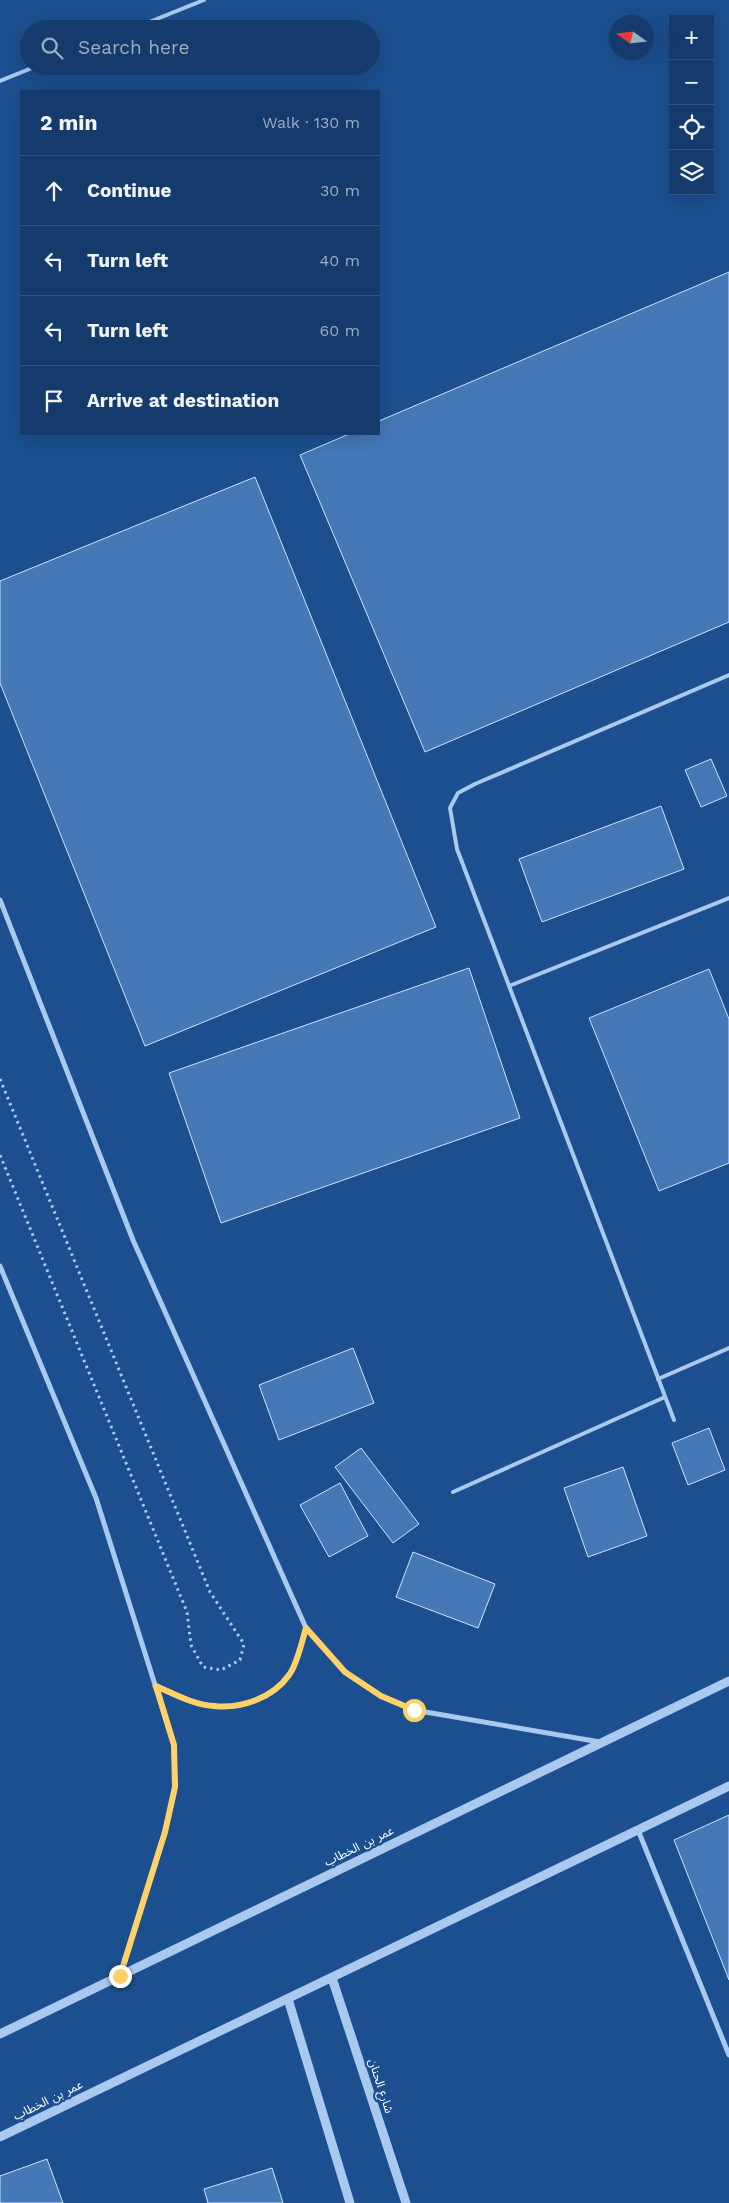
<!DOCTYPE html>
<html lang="en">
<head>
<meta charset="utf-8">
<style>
  :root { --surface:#143b6b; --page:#214673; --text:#f1f3f6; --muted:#9dadc1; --line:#33557e }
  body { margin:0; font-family:"Work Sans","Noto Sans Arabic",sans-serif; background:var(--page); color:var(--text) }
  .controls { position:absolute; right:15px; top:15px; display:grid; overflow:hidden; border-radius:0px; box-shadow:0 5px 20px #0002 }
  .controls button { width:45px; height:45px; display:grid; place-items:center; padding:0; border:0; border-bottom:1px solid var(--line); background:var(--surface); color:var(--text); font:25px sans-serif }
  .compass { position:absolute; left:609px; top:15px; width:45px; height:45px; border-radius:50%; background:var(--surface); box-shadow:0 5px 20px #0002; rotate:284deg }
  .stop { position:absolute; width:15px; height:15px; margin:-11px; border:4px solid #ffd166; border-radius:50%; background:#fff }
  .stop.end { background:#ffd166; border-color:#fff; box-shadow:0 1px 5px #0008 }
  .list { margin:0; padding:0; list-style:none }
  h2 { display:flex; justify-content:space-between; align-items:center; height:65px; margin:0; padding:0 20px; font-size:21px }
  h2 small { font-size:16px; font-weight:400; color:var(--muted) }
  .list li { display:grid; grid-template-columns:32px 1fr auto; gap:15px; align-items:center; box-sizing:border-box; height:70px; padding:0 20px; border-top:1px solid var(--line) }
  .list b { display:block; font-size:19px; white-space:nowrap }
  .list em { font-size:16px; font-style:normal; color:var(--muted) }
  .icon { flex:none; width:28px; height:28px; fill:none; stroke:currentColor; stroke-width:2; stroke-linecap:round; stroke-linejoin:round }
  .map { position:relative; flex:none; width:729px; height:2203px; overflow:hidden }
  .search { position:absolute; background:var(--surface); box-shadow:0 5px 20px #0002; left:20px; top:20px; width:360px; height:55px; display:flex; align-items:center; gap:12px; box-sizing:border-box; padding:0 18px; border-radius:28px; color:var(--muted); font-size:19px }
  .panel { position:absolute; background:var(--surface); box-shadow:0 5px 20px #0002; left:20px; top:90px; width:360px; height:345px; border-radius:0px }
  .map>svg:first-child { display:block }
  .building { fill:#4478b7; stroke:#cfe3fa }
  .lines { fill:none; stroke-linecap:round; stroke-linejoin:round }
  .path { stroke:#a9c9ee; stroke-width:3; stroke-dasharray:2.5 4; stroke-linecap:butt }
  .service { stroke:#a9c9ee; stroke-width:4 }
  .minor { stroke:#a9c9ee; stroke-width:5 }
  .tertiary { stroke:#a9c9ee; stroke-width:9 }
  .route { stroke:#ffd166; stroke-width:6 }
  .labels { text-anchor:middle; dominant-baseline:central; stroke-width:4.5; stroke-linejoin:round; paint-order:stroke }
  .street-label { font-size:12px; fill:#fff; stroke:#1b4f8f }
</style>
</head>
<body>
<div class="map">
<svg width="729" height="2203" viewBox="0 0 729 2203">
  <rect width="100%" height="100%" fill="#1b4f8f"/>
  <!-- building -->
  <g class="building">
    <polygon points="729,272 729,622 425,752 300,455 349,434 379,434 379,421"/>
    <polygon points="255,477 436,927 145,1046 0,683 0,581"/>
    <polygon points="711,759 727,796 701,807 685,770"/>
    <polygon points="661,806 684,869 542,922 519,859"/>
    <polygon points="469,968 520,1118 221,1223 169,1073"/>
    <polygon points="709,969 729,1019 729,1163 659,1191 589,1018"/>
    <polygon points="353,1348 374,1403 279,1440 259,1385"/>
    <polygon points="709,1428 725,1470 688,1485 672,1443"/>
    <polygon points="361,1448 419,1524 393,1543 335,1467"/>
    <polygon points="623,1467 647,1536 588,1557 564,1488"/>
    <polygon points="340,1483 368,1536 329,1557 300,1505"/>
    <polygon points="413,1552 495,1584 478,1628 396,1597"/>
    <polygon points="729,1815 729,1980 674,1840"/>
    <polygon points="47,2159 63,2203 0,2203 0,2176"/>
    <polygon points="272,2168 283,2203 208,2203 204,2189"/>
  </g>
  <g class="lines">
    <!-- path -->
    <polyline class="path" points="0,1079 210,1592 244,1644 240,1660 221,1670 203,1667 191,1645 187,1612 0,1155"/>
    <!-- service -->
    <g class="service">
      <polyline points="132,29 204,0"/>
      <polyline points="0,81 37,66"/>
      <polyline points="509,986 729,898"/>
      <polyline points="658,1379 729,1348"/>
      <polyline points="674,1420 457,849 450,808 458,793 475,784 729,675"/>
      <polyline points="453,1492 665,1397"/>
    </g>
    <!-- minor -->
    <g class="minor">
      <polyline points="0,900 133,1240 306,1628 345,1672 381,1696 414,1710 600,1742"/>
      <polyline points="0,1266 96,1498 174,1745 175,1787 165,1832 120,1976"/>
      <path d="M 155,1686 C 174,1694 194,1705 214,1706 C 241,1709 273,1698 289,1675 C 297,1665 302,1641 306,1628"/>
      <polyline points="638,1830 729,2055"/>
    </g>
    <!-- tertiary -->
    <g class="tertiary">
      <polyline points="332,1978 406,2203"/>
      <polyline points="288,1999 350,2203"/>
      <polyline points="0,2034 729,1681"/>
      <polyline points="0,2137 729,1786"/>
    </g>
  </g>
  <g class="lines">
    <!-- route -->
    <path class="route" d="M 120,1976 L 165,1832 L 175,1787 L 174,1745 L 156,1686 C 174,1694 194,1705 214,1706 C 241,1709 273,1698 289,1675 C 297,1665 302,1641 306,1628 L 345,1672 L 381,1696 L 414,1710"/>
  </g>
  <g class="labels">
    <!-- street labels -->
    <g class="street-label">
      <text transform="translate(359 1846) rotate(-26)">عمر بن الخطاب</text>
      <text transform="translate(381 2086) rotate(72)">شارع الحنان</text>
      <text transform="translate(48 2100) rotate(-26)">عمر بن الخطاب</text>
    </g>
  </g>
</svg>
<div class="controls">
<button>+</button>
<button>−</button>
<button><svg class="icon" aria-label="locate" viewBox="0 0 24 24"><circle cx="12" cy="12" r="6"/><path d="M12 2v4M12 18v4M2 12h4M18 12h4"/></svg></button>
<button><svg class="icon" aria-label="layers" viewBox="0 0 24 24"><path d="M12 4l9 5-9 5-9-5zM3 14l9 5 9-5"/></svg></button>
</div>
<svg class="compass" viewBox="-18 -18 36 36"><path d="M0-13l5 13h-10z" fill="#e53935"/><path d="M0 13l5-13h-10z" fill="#9dadc1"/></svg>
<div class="stop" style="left:414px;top:1710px"></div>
<div class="stop end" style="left:120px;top:1976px"></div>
<div class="search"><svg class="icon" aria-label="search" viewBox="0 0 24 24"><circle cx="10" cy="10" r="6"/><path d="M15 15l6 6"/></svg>Search here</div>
<section class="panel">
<h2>2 min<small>Walk · 130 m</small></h2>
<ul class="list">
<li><svg class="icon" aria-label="ahead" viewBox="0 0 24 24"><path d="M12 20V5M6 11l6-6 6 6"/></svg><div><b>Continue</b></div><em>30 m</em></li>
<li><svg class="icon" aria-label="left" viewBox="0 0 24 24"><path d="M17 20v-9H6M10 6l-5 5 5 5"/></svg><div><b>Turn left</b></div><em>40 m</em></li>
<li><svg class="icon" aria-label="left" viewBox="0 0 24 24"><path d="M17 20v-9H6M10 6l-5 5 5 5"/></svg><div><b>Turn left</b></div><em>60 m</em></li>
<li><svg class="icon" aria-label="arrive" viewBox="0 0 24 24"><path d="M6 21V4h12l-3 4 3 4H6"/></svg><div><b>Arrive at destination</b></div></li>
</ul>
</section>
</div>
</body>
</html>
